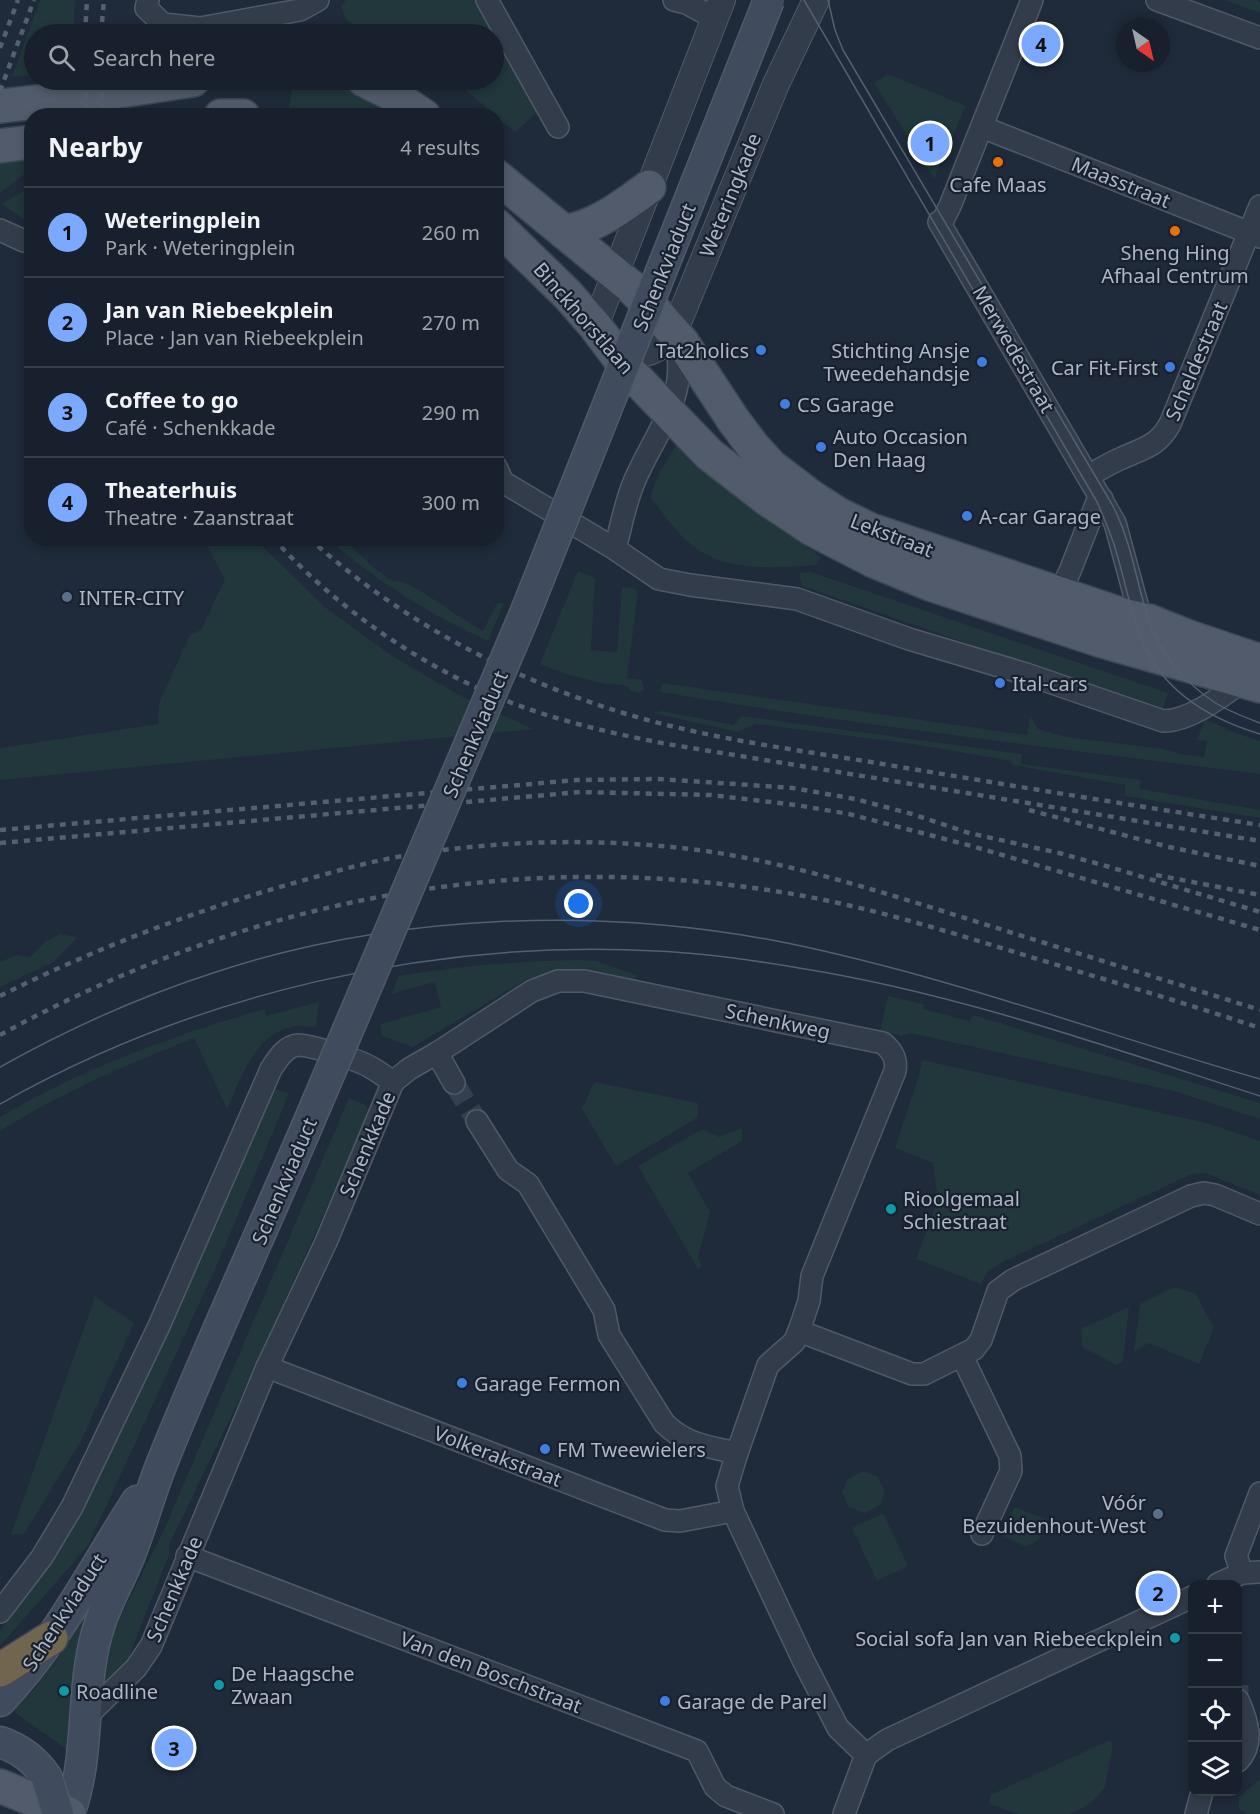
<!DOCTYPE html>
<html lang="en">
<head>
<meta charset="utf-8">
<style>
  :root { --surface:#17202c; --page:#242d38; --text:#f1f3f6; --muted:#9ea3a9; --line:#363e48; --accent:#7aa9ff }
  body { margin:0; font-family:"Noto Sans",sans-serif; background:var(--page); color:var(--text) }
  .controls { position:absolute; right:18px; bottom:18px; display:grid; overflow:hidden; border-radius:12px; box-shadow:0 3px 9px #0003 }
  .controls button { width:54px; height:54px; display:grid; place-items:center; padding:0; border:0; border-bottom:2px solid var(--line); background:var(--surface); color:var(--text); font:30px sans-serif }
  .compass { position:absolute; left:1116px; top:18px; width:54px; height:54px; border-radius:50%; background:var(--surface); box-shadow:0 3px 9px #0003; rotate:146deg }
  .you { position:absolute; left:579px; top:904px; width:21px; height:21px; margin:-15px; border:4px solid #fff; border-radius:50%; background:#1a73e8; box-shadow:0 0 0 9px #1a73e833 }
  .badge { display:grid; place-items:center; width:39px; height:39px; border-radius:50%; background:var(--accent); color:#111; font-size:20px; font-weight:700 }
  .pin { position:absolute; translate:-50% -50%; border:3px solid #fff; box-shadow:0 2px 6px #0006 }
  .list { margin:0; padding:0; list-style:none }
  h2 { display:flex; justify-content:space-between; align-items:center; height:78px; margin:0; padding:0 24px; font-size:26px }
  h2 small { font-size:20px; font-weight:400; color:var(--muted) }
  .list li { display:grid; grid-template-columns:39px 1fr auto; gap:18px; align-items:center; box-sizing:border-box; height:90px; padding:0 24px; border-top:2px solid var(--line) }
  .list b { display:block; font-size:22px; white-space:nowrap }
  .list p { margin:0; font-size:20px; white-space:nowrap; color:var(--muted) }
  .list em { font-size:20px; font-style:normal; color:var(--muted) }
  .icon { flex:none; width:33px; height:33px; fill:none; stroke:currentColor; stroke-width:2; stroke-linecap:round; stroke-linejoin:round }
  .map { position:relative; flex:none; width:1260px; height:1814px; overflow:hidden }
  .search { position:absolute; background:var(--surface); box-shadow:0 3px 9px #0003; left:24px; top:24px; width:480px; height:66px; display:flex; align-items:center; gap:15px; box-sizing:border-box; padding:0 21px; border-radius:33px; color:var(--muted); font-size:22px }
  .panel { position:absolute; background:var(--surface); box-shadow:0 3px 9px #0003; left:24px; top:108px; width:480px; height:438px; border-radius:24px }
  .map>svg:first-child { display:block }
  .green { fill:#21373b }
  .lines { fill:none; stroke-linecap:round; stroke-linejoin:round }
  .minor-tunnel { stroke:#343f4f; stroke-width:21; stroke-dasharray:21 10; stroke-linecap:butt }
  .minor-casing { stroke:#505968; stroke-width:24 }
  .tertiary-casing { stroke:#505968; stroke-width:28 }
  .secondary-casing { stroke:#505968; stroke-width:33 }
  .primary-casing { stroke:#3c4554; stroke-width:36 }
  .motorway-casing { stroke:#3d4655; stroke-width:36 }
  .minor { stroke:#333c4a; stroke-width:21 }
  .tertiary { stroke:#333c4a; stroke-width:26 }
  .secondary { stroke:#414b5e; stroke-width:30 }
  .primary { stroke:#515b6b; stroke-width:33 }
  .motorway { stroke:#71654f; stroke-width:33 }
  .tram { stroke:#546072; stroke-width:1.5 }
  .rail { stroke:#546072; stroke-width:4.5; stroke-dasharray:6 6; stroke-linecap:butt }
  .secondary-bridge-casing { stroke:#505968; stroke-width:33; stroke-linecap:butt }
  .secondary-bridge { stroke:#414b5e; stroke-width:30 }
  .food-dot { fill:#e8710a; stroke:#19212f; stroke-width:2 }
  .shop-dot { fill:#3f7fe0; stroke:#19212f; stroke-width:2 }
  .service-dot { fill:#5c6f8a; stroke:#19212f; stroke-width:2 }
  .culture-dot { fill:#0f9aa8; stroke:#19212f; stroke-width:2 }
  .labels { text-anchor:middle; dominant-baseline:central; stroke-width:4.5; stroke-linejoin:round; paint-order:stroke }
  .street-label { font-size:20px; fill:#adb6c7; stroke:#19212f }
  .poi-label { font-size:20px; fill:#adb6c7; stroke:#19212f; text-anchor:start }
</style>
</head>
<body>
<div class="map">
<svg width="1260" height="1814" viewBox="0 0 1260 1814">
  <rect width="100%" height="100%" fill="#1f2a3a"/>
  <!-- green -->
  <g class="green">
    <polygon points="40,0 75,0 73,34 34,34 34,75 12,77"/>
    <polygon points="346,0 482,0 546,104 515,132 454,80 494,80 494,34 371,34 346,20 341,5"/>
    <polygon points="1224,0 1257,0 1260,2 1260,13"/>
    <polygon points="888,74 966,106 934,179 874,83"/>
    <polygon points="293,83 331,84 354,87 406,115 323,115 289,109"/>
    <polygon points="31,157 31,169 0,193 0,161"/>
    <polygon points="31,187 31,209 26,221 2,204"/>
    <path d="M 675,447 L 688,447 L 741,501 L 821,557 L 816,565 C 781,567 738,572 705,554 C 682,542 666,517 650,497 L 658,475 Z"/>
    <polygon points="203,539 255,539 326,608 391,655 459,695 533,729 0,780 0,748 158,724 159,703 188,639 191,634 201,630 225,579"/>
    <path d="M 329,539 L 343,539 C 355,549 380,576 394,581 C 397,582 400,581 403,582 C 410,584 418,589 424,593 C 444,605 462,620 483,631 L 497,603 L 504,603 L 488,641 C 431,615 375,581 329,539 Z"/>
    <path d="M 578,571 L 595,578 L 591,650 L 617,652 L 622,587 L 634,588 L 638,593 L 627,678 L 642,680 L 644,689 L 639,693 L 629,690 L 629,687 C 621,684 613,685 605,684 C 582,678 561,674 540,664 Z"/>
    <polygon points="811,572 1168,693 1162,711 802,586 799,573"/>
    <path d="M 662,683 L 1027,735 L 1030,716 L 1038,729 L 1066,737 L 1164,749 L 1180,754 L 1204,757 L 1207,741 L 1197,740 L 1205,719 L 1236,733 L 1260,741 L 1260,774 C 1060,749 859,725 660,692 Z"/>
    <polygon points="662,711 734,725 741,716 1022,754 1021,764 1141,780 1140,789 1260,810 1260,818 1125,796 1125,785 1013,765 1011,761 913,744 756,724 737,732 654,713"/>
    <polygon points="60,934 77,937 54,962 0,987 0,962 16,955 30,957 46,941"/>
    <path d="M 577,960 L 597,961 L 636,975 L 635,982 L 575,970 L 557,972 L 533,983 L 529,978 L 413,1047 L 382,1036 L 380,1024 L 441,1007 L 435,982 L 391,994 L 399,976 C 459,966 517,961 577,960 Z"/>
    <polygon points="888,996 924,1004 923,1009 970,1021 973,1015 1260,1103 1260,1119 1174,1091 910,1033 902,1036 880,1031"/>
    <path d="M 319,1002 L 316,1027 C 308,1027 299,1025 292,1027 C 254,1035 241,1079 227,1109 L 194,1038 C 128,1064 60,1093 0,1131 L 0,1117 C 83,1068 172,1036 264,1009 L 266,1016 Z"/>
    <polygon points="922,1060 1207,1123 1260,1141 1260,1195 1205,1173 1192,1174 1001,1263 988,1271 981,1284 916,1259 938,1200 933,1163 895,1148 918,1079"/>
    <polygon points="594,1082 698,1103 697,1118 616,1166 582,1109"/>
    <polygon points="271,1087 289,1094 216,1267 88,1546 0,1646 0,1630 50,1563 83,1510 125,1422"/>
    <polygon points="349,1098 366,1105 369,1114 249,1380 169,1545 169,1555 128,1659 102,1690 99,1659 163,1532"/>
    <polygon points="742,1128 742,1141 688,1173 710,1212 698,1257 702,1266 698,1269 638,1166 702,1129 719,1137"/>
    <polygon points="1174,1287 1195,1293 1214,1328 1199,1364 1149,1343 1134,1351 1140,1304"/>
    <polygon points="95,1297 134,1323 82,1439 24,1534 11,1534"/>
    <polygon points="1129,1307 1123,1361 1117,1365 1082,1347 1081,1329"/>
    <polygon points="864,1471 878,1477 885,1491 880,1505 864,1513 849,1507 842,1492 848,1479"/>
    <path d="M 1014,1507 L 1049,1520 C 1043,1533 1040,1545 1024,1546 L 1002,1535 Z"/>
    <polygon points="883,1513 908,1566 877,1581 852,1528"/>
    <path d="M 103,1581 L 73,1754 L 13,1711 C 51,1675 79,1628 103,1581 Z"/>
    <polygon points="1110,1740 1113,1744 1105,1787 1094,1800 1084,1807 1070,1814 1018,1814 989,1804 990,1795"/>
    <polygon points="1260,1779 1260,1814 1247,1814 1239,1809 1239,1797"/>
  </g>
  <g class="lines">
    <!-- minor-tunnel -->
    <g class="minor-tunnel">
      <polyline points="454,1083 477,1121"/>
      <polyline points="1238,1685 1238,1694"/>
    </g>
    <defs>
      <g id="minor">
        <polyline points="148,0 146,8 163,24 200,28 300,10 318,0"/>
        <polyline points="487,0 558,127"/>
        <polyline points="674,0 686,3 716,19"/>
        <polyline points="1032,0 950,206 943,220 939,222 1115,523 1141,619"/>
        <polyline points="1157,0 1260,38"/>
        <polyline points="982,127 1260,237"/>
        <polyline points="0,230 24,241"/>
        <path d="M 496,467 L 503,482 L 615,549 L 659,579 L 690,585 L 797,599 L 909,639 L 1026,674 L 1163,721 C 1190,721 1222,696 1243,681"/>
        <path d="M 1088,476 C 1099,470 1110,463 1122,458 C 1144,448 1158,446 1170,424 L 1260,206"/>
        <path d="M 615,549 C 621,527 625,503 634,482 C 655,432 689,399 676,341"/>
        <polyline points="1054,603 1070,571 1097,502 1102,499"/>
        <polyline points="437,1053 454,1083"/>
        <path d="M 477,1121 L 508,1170 L 528,1184 L 604,1310 L 609,1335 L 664,1423 C 686,1445 707,1446 737,1453"/>
        <polyline points="799,1331 912,1374 924,1374 974,1349 981,1340 998,1291 1013,1280 1191,1196 1204,1193 1215,1195 1260,1214"/>
        <polyline points="962,1356 1010,1456 1011,1471 982,1534"/>
        <polyline points="267,1367 665,1520 680,1521 733,1511"/>
        <polyline points="187,1556 697,1751 715,1787 726,1796 773,1814"/>
        <polyline points="1242,1573 1236,1556 1260,1493"/>
        <polyline points="1218,1584 1242,1573 1260,1572"/>
        <path d="M 0,1612 L 42,1557 L 72,1507 L 159,1326 L 271,1069 C 277,1060 285,1046 298,1045 C 310,1045 359,1060 370,1067 C 378,1071 385,1077 393,1082"/>
        <path d="M 1238,1700 C 1247,1720 1255,1743 1238,1761"/>
        <path d="M 84,1719 L 136,1668 L 151,1646 L 267,1367 L 326,1242 L 393,1082 L 409,1069 L 437,1053 L 532,991 L 558,981 L 584,981 L 883,1043 C 892,1051 897,1058 895,1071 L 812,1276 L 809,1301 L 799,1331 L 794,1342 L 768,1365 L 737,1453 L 727,1486 L 733,1511 L 804,1662 L 838,1728 L 866,1755"/>
        <polyline points="866,1755 887,1740 1192,1597"/>
        <polyline points="844,1814 866,1755"/>
        <polyline points="1196,1814 1202,1792"/>
      </g>
      <g id="tertiary">
        <polyline points="595,326 722,0"/>
        <path d="M 617,355 C 644,354 657,355 674,332 L 776,84 L 816,0"/>
      </g>
      <g id="secondary">
        <path d="M 0,1701 C 56,1643 93,1569 137,1501"/>
        <path d="M 0,1742 C 21,1749 35,1760 47,1778"/>
        <path d="M 69,1814 C 92,1752 79,1685 100,1623 C 108,1599 122,1576 131,1552 C 143,1521 151,1489 164,1458 C 212,1339 266,1223 316,1105"/>
      </g>
      <g id="primary">
        <polyline points="364,80 392,94 424,116"/>
        <polyline points="0,106 81,97 193,80"/>
        <polyline points="221,116 243,116"/>
        <polyline points="0,146 32,142"/>
        <polyline points="496,176 630,286 653,309 682,342 734,421 752,445 771,466 813,498 838,514 871,530 1123,615 1149,621 1189,637 1260,661"/>
        <polyline points="496,225 568,295 595,326 628,370 709,454 767,499 812,529 874,561 930,584 1102,641 1260,686"/>
        <path d="M 564,232 C 596,227 623,206 649,187"/>
        <polyline points="0,1786 69,1814"/>
      </g>
      <polyline id="motorway" points="0,1670 51,1638"/>
    </defs>
    <!-- minor casing -->
    <use href="#minor" class="minor-casing"/>
    <!-- tertiary casing -->
    <use href="#tertiary" class="tertiary-casing"/>
    <!-- secondary casing -->
    <use href="#secondary" class="secondary-casing"/>
    <!-- primary casing -->
    <use href="#primary" class="primary-casing"/>
    <!-- motorway casing -->
    <use href="#motorway" class="motorway-casing"/>
    <!-- minor -->
    <use href="#minor" class="minor"/>
    <!-- tertiary -->
    <use href="#tertiary" class="tertiary"/>
    <!-- secondary -->
    <use href="#secondary" class="secondary"/>
    <!-- primary -->
    <use href="#primary" class="primary"/>
    <!-- motorway -->
    <use href="#motorway" class="motorway"/>
    <!-- tram -->
    <g class="tram">
      <path d="M 804,0 L 1097,502 C 1105,520 1113,538 1118,558 C 1126,585 1131,614 1142,641 C 1163,691 1210,719 1260,734"/>
      <path d="M 828,0 L 835,30 L 843,50 L 1113,506 C 1133,546 1136,583 1150,624 C 1161,655 1187,684 1214,702 C 1228,711 1244,717 1260,723"/>
      <path d="M 0,1067 C 68,1029 141,996 216,972 C 395,913 602,906 787,943 C 948,976 1103,1034 1260,1079"/>
      <path d="M 0,1104 C 196,993 431,939 656,951 C 704,953 752,960 799,968 C 957,993 1108,1047 1260,1096"/>
    </g>
    <!-- rail -->
    <g class="rail">
      <polyline points="85,34 87,0"/>
      <polyline points="101,34 104,0"/>
      <polyline points="0,48 18,0"/>
      <polyline points="85,80 87,116"/>
      <polyline points="101,80 103,116"/>
      <polyline points="0,91 34,0"/>
      <path d="M 273,538 C 338,610 422,667 512,703 C 562,722 615,734 667,744 L 1260,841"/>
      <path d="M 309,538 C 411,631 541,695 675,727 C 746,744 818,753 889,765 C 1013,786 1136,806 1260,825"/>
      <polyline points="1029,810 1169,847 1260,866"/>
      <polyline points="0,830 577,780 658,779 750,785 793,788 855,799 912,814 969,833 1059,853 1106,866 1260,912"/>
      <polyline points="0,843 580,792 711,795 796,805 849,814 968,845 1260,930"/>
      <polyline points="1156,875 1260,895"/>
      <path d="M 0,996 C 94,949 193,911 294,883 C 330,873 366,862 403,856 C 497,840 596,838 691,849 C 785,861 875,890 965,918 C 1063,949 1162,979 1260,1010"/>
      <path d="M 0,1035 C 244,901 511,847 787,893 C 871,907 953,933 1034,958 C 1110,981 1185,1003 1260,1028"/>
    </g>
    <defs>
      <g id="secondary-bridge">
        <polyline points="316,1105 524,616 769,0"/>
        <polyline points="47,1778 58,1814"/>
      </g>
    </defs>
    <!-- secondary-bridge casing -->
    <use href="#secondary-bridge" class="secondary-bridge-casing"/>
    <!-- secondary-bridge -->
    <use href="#secondary-bridge" class="secondary-bridge"/>
  </g>
  <!-- markers -->
  <g class="food-dot">
    <circle cx="998" cy="162" r="6"/>
    <circle cx="1175" cy="231" r="6"/>
  </g>
  <g class="shop-dot">
    <circle cx="761" cy="350" r="6"/>
    <circle cx="982" cy="362" r="6"/>
    <circle cx="1170" cy="367" r="6"/>
    <circle cx="785" cy="404" r="6"/>
    <circle cx="821" cy="447" r="6"/>
    <circle cx="967" cy="516" r="6"/>
    <circle cx="1000" cy="683" r="6"/>
    <circle cx="462" cy="1383" r="6"/>
    <circle cx="545" cy="1449" r="6"/>
    <circle cx="665" cy="1701" r="6"/>
  </g>
  <g class="service-dot">
    <circle cx="67" cy="597" r="6"/>
    <circle cx="1158" cy="1514" r="6"/>
  </g>
  <g class="culture-dot">
    <circle cx="891" cy="1209" r="6"/>
    <circle cx="1175" cy="1638" r="6"/>
    <circle cx="219" cy="1685" r="6"/>
    <circle cx="64" cy="1691" r="6"/>
  </g>
  <g class="labels">
    <!-- street labels -->
    <g class="street-label">
      <text transform="translate(1121 182) rotate(22)">Maasstraat</text>
      <text transform="translate(730 195) rotate(-68)">Weteringkade</text>
      <text transform="translate(664 267) rotate(-68)">Schenkviaduct</text>
      <text transform="translate(584 318) rotate(49)">Binckhorstlaan</text>
      <text transform="translate(1014 349) rotate(60)">Merwedestraat</text>
      <text transform="translate(1196 361) rotate(-67)">Scheldestraat</text>
      <text transform="translate(892 535) rotate(21)">Lekstraat</text>
      <text transform="translate(475 734) rotate(-67)">Schenkviaduct</text>
      <text transform="translate(778 1021) rotate(12)">Schenkweg</text>
      <text transform="translate(367 1144) rotate(-67)">Schenkkade</text>
      <text transform="translate(284 1181) rotate(-67)">Schenkviaduct</text>
      <text transform="translate(498 1456) rotate(21)">Volkerakstraat</text>
      <text transform="translate(174 1589) rotate(-67)">Schenkkade</text>
      <text transform="translate(64 1612) rotate(-57)">Schenkviaduct</text>
      <text transform="translate(491 1672) rotate(21)">Van den Boschstraat</text>
    </g>
    <!-- poi labels -->
    <g class="poi-label">
      <text x="998" y="184" text-anchor="middle">Cafe Maas</text>
      <text x="1175" y="252" text-anchor="middle">Sheng Hing<tspan x="1175" dy="23">Afhaal Centrum</tspan></text>
      <text x="749" y="350" text-anchor="end">Tat2holics</text>
      <text x="970" y="350" text-anchor="end">Stichting Ansje<tspan x="970" dy="23">Tweedehandsje</tspan></text>
      <text x="1158" y="367" text-anchor="end">Car Fit-First</text>
      <text x="797" y="404">CS Garage</text>
      <text x="833" y="436">Auto Occasion<tspan x="833" dy="23">Den Haag</tspan></text>
      <text x="979" y="516">A-car Garage</text>
      <text x="79" y="597">INTER-CITY</text>
      <text x="1012" y="683">Ital-cars</text>
      <text x="903" y="1198">Rioolgemaal<tspan x="903" dy="23">Schiestraat</tspan></text>
      <text x="474" y="1383">Garage Fermon</text>
      <text x="557" y="1449">FM Tweewielers</text>
      <text x="1146" y="1502" text-anchor="end">Vóór<tspan x="1146" dy="23">Bezuidenhout-West</tspan></text>
      <text x="1163" y="1638" text-anchor="end">Social sofa Jan van Riebeeckplein</text>
      <text x="231" y="1673">De Haagsche<tspan x="231" dy="23">Zwaan</tspan></text>
      <text x="76" y="1691">Roadline</text>
      <text x="677" y="1701">Garage de Parel</text>
    </g>
  </g>
</svg>
<div class="controls">
<button>+</button>
<button>−</button>
<button><svg class="icon" aria-label="locate" viewBox="0 0 24 24"><circle cx="12" cy="12" r="6"/><path d="M12 2v4M12 18v4M2 12h4M18 12h4"/></svg></button>
<button><svg class="icon" aria-label="layers" viewBox="0 0 24 24"><path d="M12 4l9 5-9 5-9-5zM3 14l9 5 9-5"/></svg></button>
</div>
<svg class="compass" viewBox="-18 -18 36 36"><path d="M0-13l5 13h-10z" fill="#e53935"/><path d="M0 13l5-13h-10z" fill="#9ea3a9"/></svg>
<div class="you"></div>
<div class="pin badge" style="left:930px;top:143px">1</div>
<div class="pin badge" style="left:1158px;top:1593px">2</div>
<div class="pin badge" style="left:174px;top:1748px">3</div>
<div class="pin badge" style="left:1041px;top:44px">4</div>
<div class="search"><svg class="icon" aria-label="search" viewBox="0 0 24 24"><circle cx="10" cy="10" r="6"/><path d="M15 15l6 6"/></svg>Search here</div>
<section class="panel">
<h2>Nearby<small>4 results</small></h2>
<ul class="list">
<li><span class="badge">1</span><div><b>Weteringplein</b><p>Park · Weteringplein</p></div><em>260 m</em></li>
<li><span class="badge">2</span><div><b>Jan van Riebeekplein</b><p>Place · Jan van Riebeekplein</p></div><em>270 m</em></li>
<li><span class="badge">3</span><div><b>Coffee to go</b><p>Café · Schenkkade</p></div><em>290 m</em></li>
<li><span class="badge">4</span><div><b>Theaterhuis</b><p>Theatre · Zaanstraat</p></div><em>300 m</em></li>
</ul>
</section>
</div>
</body>
</html>
